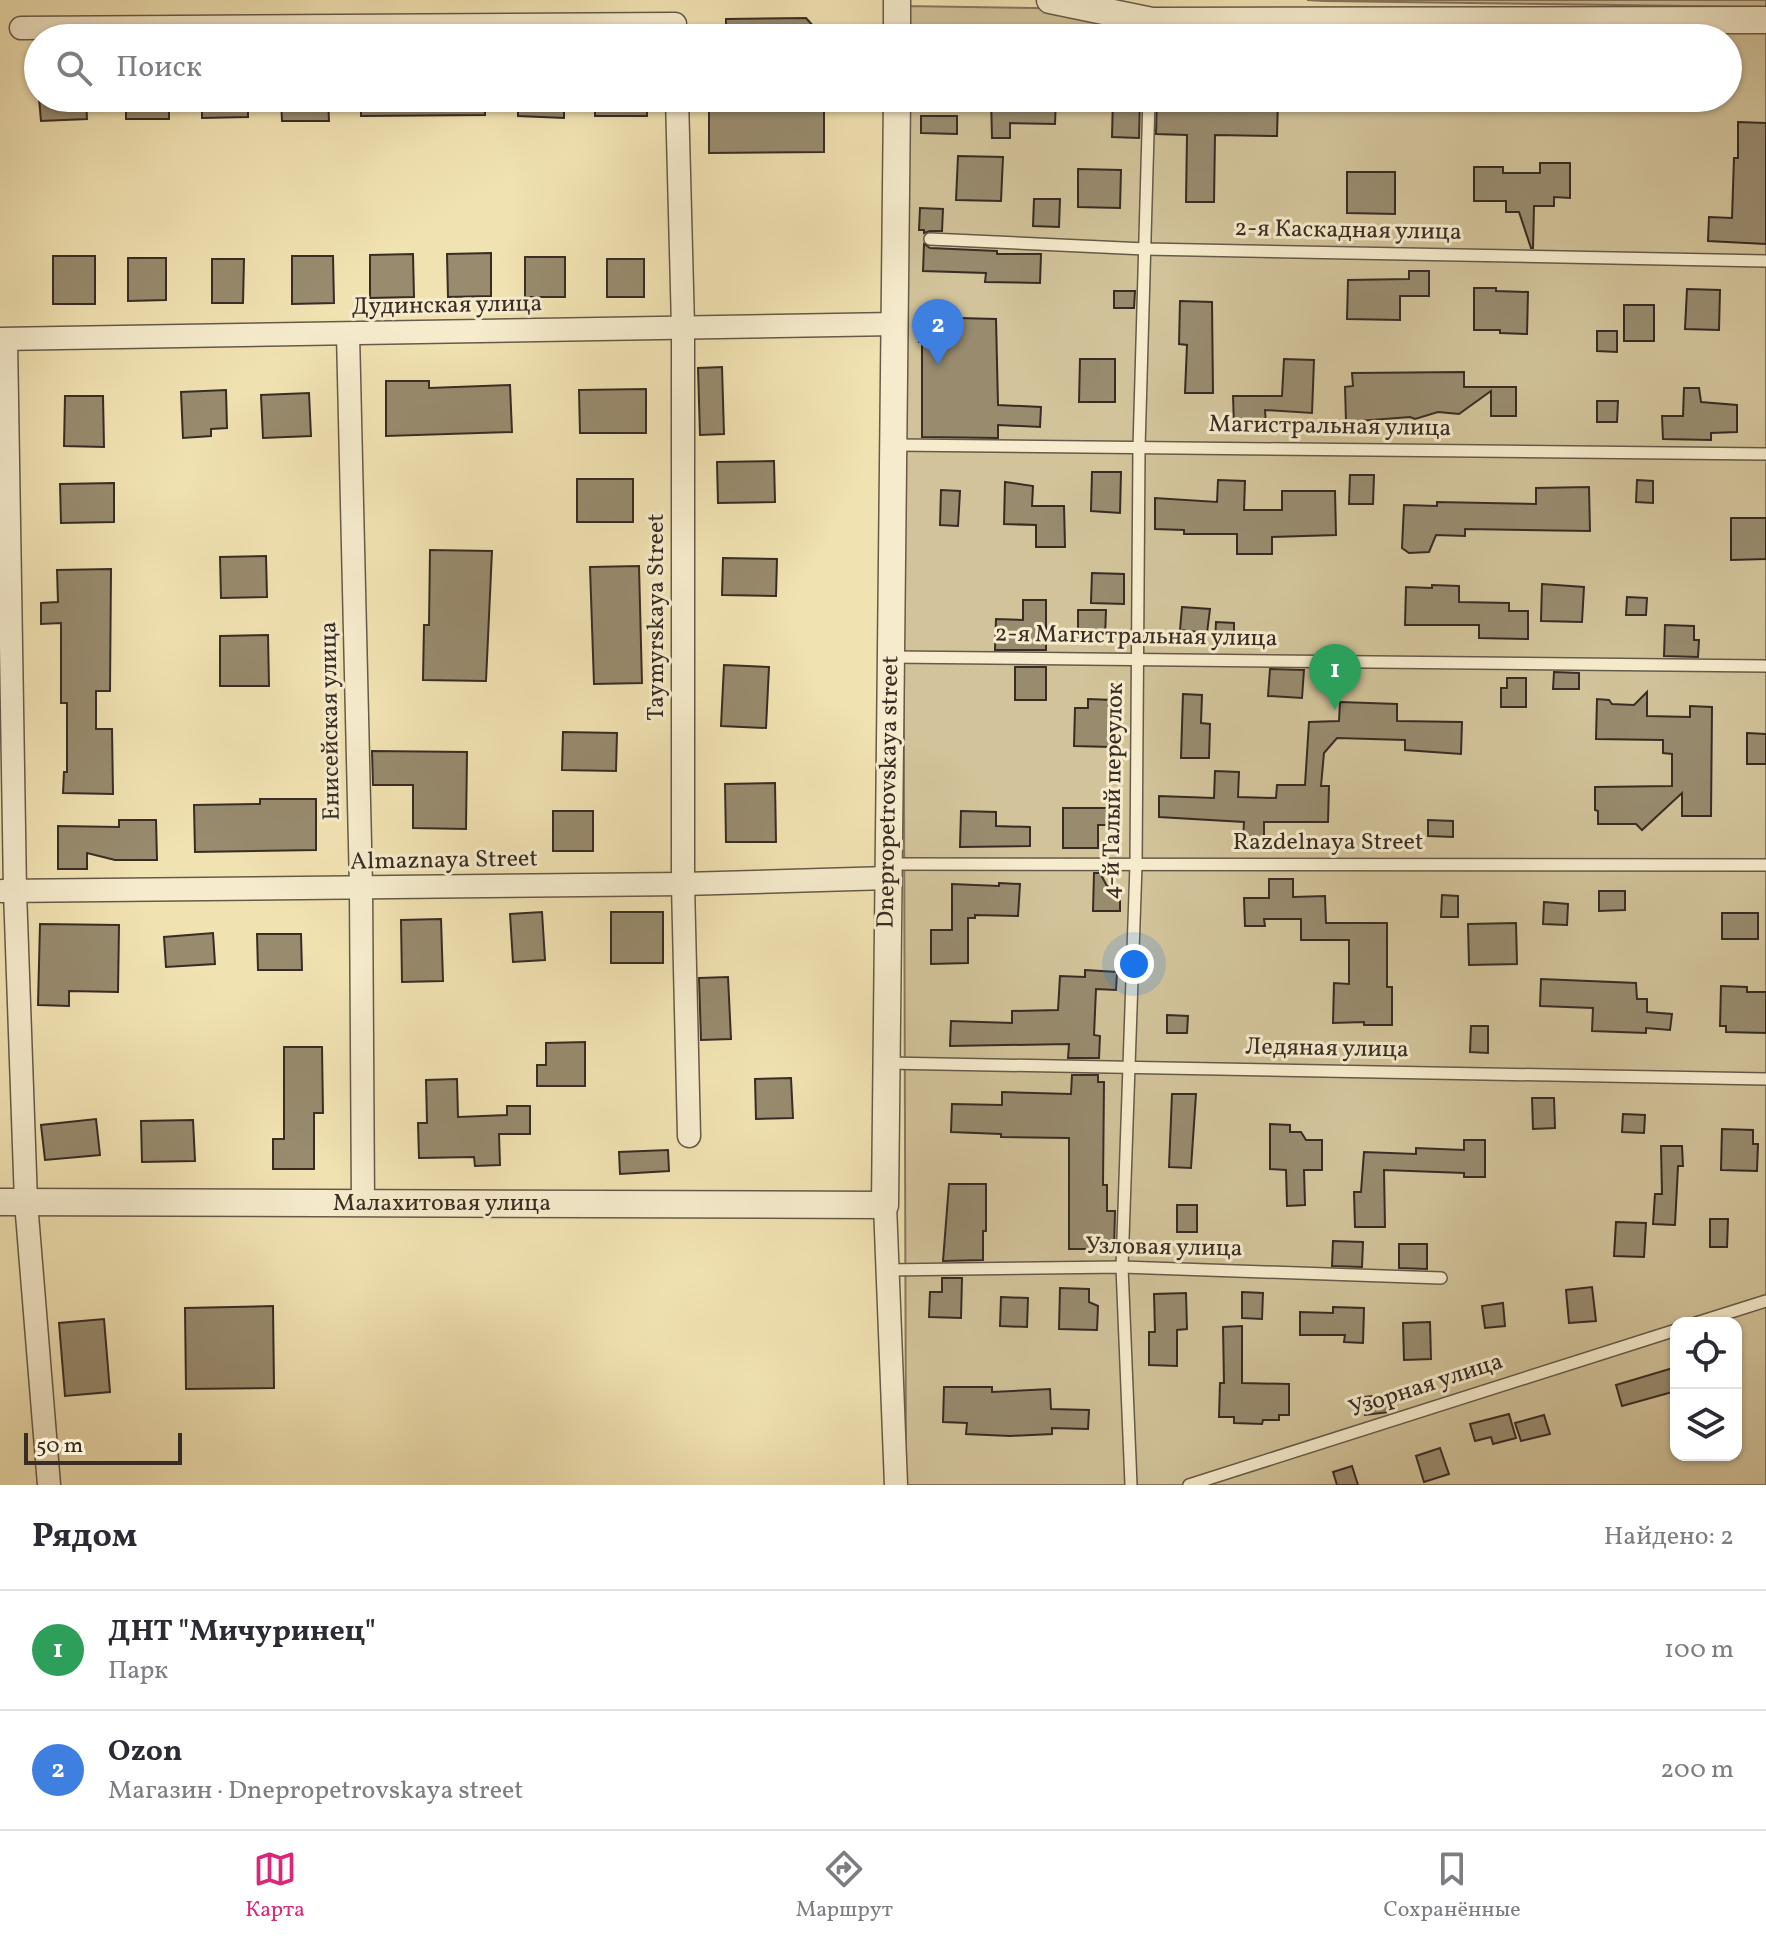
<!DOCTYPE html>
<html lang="ru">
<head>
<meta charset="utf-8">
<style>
  :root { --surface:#fff; --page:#f7f7f7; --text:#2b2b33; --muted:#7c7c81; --line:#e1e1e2; --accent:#db2777 }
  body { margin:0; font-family:Vollkorn,serif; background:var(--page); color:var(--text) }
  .controls { position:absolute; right:24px; bottom:24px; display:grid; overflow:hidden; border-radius:16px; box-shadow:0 2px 6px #0004 }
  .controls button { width:72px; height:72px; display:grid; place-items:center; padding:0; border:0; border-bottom:2px solid var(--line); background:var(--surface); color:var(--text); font:40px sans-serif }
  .scale { position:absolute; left:24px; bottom:20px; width:158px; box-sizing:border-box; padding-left:8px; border:4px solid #382c25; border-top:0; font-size:22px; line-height:28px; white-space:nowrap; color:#382c25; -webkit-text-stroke:6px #f6eccd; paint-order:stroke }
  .you { position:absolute; left:1134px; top:964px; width:28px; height:28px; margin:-20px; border:6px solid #fff; border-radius:50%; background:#1a73e8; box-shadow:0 0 0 12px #1a73e833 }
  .badge { display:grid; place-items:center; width:52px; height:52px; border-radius:50%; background:var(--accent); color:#fff; font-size:26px; font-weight:700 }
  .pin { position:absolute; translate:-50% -66px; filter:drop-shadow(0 2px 4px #0008) }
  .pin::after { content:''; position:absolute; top:42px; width:28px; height:24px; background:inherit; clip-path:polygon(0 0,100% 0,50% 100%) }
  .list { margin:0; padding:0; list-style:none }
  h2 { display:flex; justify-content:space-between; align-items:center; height:104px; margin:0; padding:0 32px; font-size:34px }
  h2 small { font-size:26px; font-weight:400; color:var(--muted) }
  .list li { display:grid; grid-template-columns:52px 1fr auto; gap:24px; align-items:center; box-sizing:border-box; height:120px; padding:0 32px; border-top:2px solid var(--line) }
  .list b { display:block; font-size:30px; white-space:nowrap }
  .list p { margin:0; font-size:26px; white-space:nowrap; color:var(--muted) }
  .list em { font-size:26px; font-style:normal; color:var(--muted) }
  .icon { flex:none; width:44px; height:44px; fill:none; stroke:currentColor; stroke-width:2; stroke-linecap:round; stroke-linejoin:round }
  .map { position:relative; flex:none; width:1766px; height:1485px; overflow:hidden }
  .search { position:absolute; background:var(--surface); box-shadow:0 2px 6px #0004; left:24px; right:24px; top:24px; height:88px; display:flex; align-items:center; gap:20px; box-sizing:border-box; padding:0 28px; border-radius:44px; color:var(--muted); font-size:30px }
  .sheet { height:344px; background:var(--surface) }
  nav { display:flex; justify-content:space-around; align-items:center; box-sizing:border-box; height:112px; border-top:2px solid var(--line); background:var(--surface); font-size:22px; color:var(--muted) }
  nav a { display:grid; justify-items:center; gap:4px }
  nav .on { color:var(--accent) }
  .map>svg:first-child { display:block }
  .green { fill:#d2c39a; stroke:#857860; stroke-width:2; fill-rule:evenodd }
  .building { fill:#988b6e; stroke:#382c25; stroke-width:2 }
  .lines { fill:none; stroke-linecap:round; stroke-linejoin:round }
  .service-casing { stroke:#665a48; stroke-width:14 }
  .minor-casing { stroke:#665a48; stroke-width:25 }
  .tertiary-casing { stroke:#665a48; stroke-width:29 }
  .service { stroke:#f6eccd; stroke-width:11 }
  .minor { stroke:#f6eccd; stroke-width:22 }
  .tertiary { stroke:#f6eccd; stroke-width:26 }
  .labels { text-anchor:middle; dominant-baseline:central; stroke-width:6; stroke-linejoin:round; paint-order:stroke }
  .street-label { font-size:24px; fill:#382c25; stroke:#f6eccd }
</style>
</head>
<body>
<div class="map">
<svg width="1766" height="1485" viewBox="0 0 1766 1485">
  <rect width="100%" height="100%" fill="#f1e2b2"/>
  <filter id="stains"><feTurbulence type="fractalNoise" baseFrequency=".0025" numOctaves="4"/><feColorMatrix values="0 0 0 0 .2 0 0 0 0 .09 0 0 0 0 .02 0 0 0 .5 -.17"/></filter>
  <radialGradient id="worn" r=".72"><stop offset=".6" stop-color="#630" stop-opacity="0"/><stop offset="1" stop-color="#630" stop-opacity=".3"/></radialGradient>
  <!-- green -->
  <g class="green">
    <polygon points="1307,0 1766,0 1766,7 1324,1"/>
    <path d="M 902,6 L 1766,19 L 1766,1485 L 906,1485 L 902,98 L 1728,98 L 1728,38 L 902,38 ZM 1676,1323 L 1736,1323 L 1736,1455 L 1676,1455 Z"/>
  </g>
  <!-- building -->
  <g class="building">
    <polygon points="806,18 824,38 726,38 726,19"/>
    <polygon points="39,98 86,98 87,119 41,121"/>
    <rect x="126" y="98" width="43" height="21"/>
    <polygon points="202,98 248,98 248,117 202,118"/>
    <polygon points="281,98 328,98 329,121 282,121"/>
    <polygon points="361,98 485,98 485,115 361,116"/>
    <polygon points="518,98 564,98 564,118 518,116"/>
    <rect x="595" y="98" width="52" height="18"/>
    <polygon points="709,98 824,98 824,152 709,153"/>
    <polygon points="991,98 1056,98 1055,124 1010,123 1010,138 992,138"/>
    <polygon points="1113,98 1140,98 1139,138 1112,137"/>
    <polygon points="1157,98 1278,98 1277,136 1215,135 1214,202 1186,202 1187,135 1156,134"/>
    <polygon points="921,116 957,116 957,134 921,133"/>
    <polygon points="1738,122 1766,123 1766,244 1708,241 1709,217 1732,218 1734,158 1738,158"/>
    <polygon points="958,156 1003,157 1001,201 956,200"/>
    <polygon points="1540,163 1570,163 1570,198 1554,197 1554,206 1534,206 1533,248 1531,248 1519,212 1506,212 1506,201 1474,201 1474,167 1503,167 1503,173 1540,173"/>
    <polygon points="1078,169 1121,170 1120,208 1078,207"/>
    <polygon points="1347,172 1395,172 1395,214 1347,213"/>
    <polygon points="1034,199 1060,199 1059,227 1033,226"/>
    <polygon points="920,208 943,209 942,231 930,231 924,233 924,230 919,230"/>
    <polygon points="924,244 930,248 997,251 997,254 1041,254 1040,283 985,282 986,273 923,271"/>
    <polygon points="491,253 491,296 448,297 447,254"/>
    <polygon points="413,254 414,297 370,298 370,255"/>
    <rect x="53" y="256" width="42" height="48"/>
    <polygon points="292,256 333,256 334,303 292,304"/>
    <rect x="525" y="257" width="40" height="40"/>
    <polygon points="128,258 166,258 166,300 128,301"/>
    <polygon points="212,259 244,259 243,303 212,303"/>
    <rect x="607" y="259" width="37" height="38"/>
    <polygon points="1409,271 1429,271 1429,296 1400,296 1400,320 1347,319 1348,280 1409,279"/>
    <polygon points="1474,288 1496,288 1496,291 1528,292 1527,334 1500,333 1500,330 1474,330"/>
    <polygon points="1687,289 1720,290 1719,330 1685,329"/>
    <polygon points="1114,291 1135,291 1134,308 1114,308"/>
    <polygon points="1180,301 1212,302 1213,393 1185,393 1187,345 1179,344"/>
    <rect x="1624" y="305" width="30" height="36"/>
    <polygon points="920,317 996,319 998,405 1041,407 1040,427 998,425 998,438 922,437 922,342 919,342"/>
    <polygon points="1597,331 1617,331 1617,352 1597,351"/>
    <polygon points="1080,359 1115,359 1115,402 1079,402"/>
    <polygon points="1284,359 1314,360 1312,413 1265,410 1266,425 1234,426 1233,396 1282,396"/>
    <polygon points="722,367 724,434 700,435 698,368"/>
    <polygon points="1464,372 1464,387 1516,387 1516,416 1491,416 1491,391 1459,414 1438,412 1415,419 1410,417 1346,422 1345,387 1353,386 1352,373"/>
    <polygon points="386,381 429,381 429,388 510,385 512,432 386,436"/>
    <polygon points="1684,388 1699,388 1701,402 1737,405 1737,432 1711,433 1711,440 1663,439 1662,416 1683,416"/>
    <polygon points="646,389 646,433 580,433 579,390"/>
    <polygon points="226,390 227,428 211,429 211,436 183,438 181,392"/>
    <polygon points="309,393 311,436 263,438 261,395"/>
    <polygon points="65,396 103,396 104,447 64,446"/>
    <polygon points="1597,401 1618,401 1617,422 1597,422"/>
    <polygon points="774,461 775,502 718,503 717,462"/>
    <polygon points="1092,472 1121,472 1120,513 1091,511"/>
    <polygon points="1350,475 1374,475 1373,504 1349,504"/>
    <rect x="577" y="479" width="56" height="43"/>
    <polygon points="1218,480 1245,481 1244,510 1282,510 1282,491 1335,491 1336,535 1272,537 1272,554 1237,554 1237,534 1184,534 1184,530 1155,529 1155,498 1217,502"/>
    <polygon points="1637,480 1653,481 1653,503 1636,502"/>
    <polygon points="1005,482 1033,486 1032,506 1064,506 1065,547 1036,547 1036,525 1004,524"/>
    <polygon points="114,483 114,522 61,523 60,484"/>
    <polygon points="1589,487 1590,531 1465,529 1465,536 1436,535 1429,552 1409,553 1402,548 1404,505 1437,506 1437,502 1536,504 1536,488"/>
    <polygon points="941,490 960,491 958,526 940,525"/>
    <polygon points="1731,518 1766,518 1766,559 1731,560"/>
    <polygon points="430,550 492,551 486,681 423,680 424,625 429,625"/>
    <polygon points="266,556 267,597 221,598 220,557"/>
    <polygon points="723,558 777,559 776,596 722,595"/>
    <polygon points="639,566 642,683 594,684 590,567"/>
    <polygon points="111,569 110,691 96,691 96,729 112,729 113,794 63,793 64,772 67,772 67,703 61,703 61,623 41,624 41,603 58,602 57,570"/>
    <polygon points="1092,573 1124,574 1124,604 1091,603"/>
    <polygon points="1542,584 1584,587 1582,622 1541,621"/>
    <polygon points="1432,585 1459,586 1459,602 1509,603 1509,611 1528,611 1528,639 1479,638 1479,625 1405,625 1406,587 1432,588"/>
    <polygon points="1627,597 1647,598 1646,615 1626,615"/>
    <polygon points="1023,600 1046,600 1046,650 995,650 996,619 1023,620"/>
    <polygon points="1182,607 1210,609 1207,633 1180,630"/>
    <polygon points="1078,610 1106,610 1105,638 1078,637"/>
    <polygon points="1216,622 1234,623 1234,641 1215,641"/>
    <polygon points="1665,625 1694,626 1694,640 1699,640 1698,657 1664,656"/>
    <polygon points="268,635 269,686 220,686 220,636"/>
    <polygon points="724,665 769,667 766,728 721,726"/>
    <rect x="1015" y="667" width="31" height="33"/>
    <polygon points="1270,669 1304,670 1302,698 1268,696"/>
    <polygon points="1554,672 1579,673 1579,689 1553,689"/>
    <polygon points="1507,678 1526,678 1526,707 1501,707 1501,688 1507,688"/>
    <polygon points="1647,692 1647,716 1690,717 1690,706 1712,707 1711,816 1682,816 1682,793 1642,830 1636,824 1598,824 1598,811 1595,810 1595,787 1672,786 1672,754 1663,753 1663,740 1596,739 1597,699 1609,700 1612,704 1634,705"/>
    <polygon points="1183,694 1202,695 1201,723 1210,724 1209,758 1181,758"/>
    <polygon points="1088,699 1113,700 1111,747 1074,746 1075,708 1088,708"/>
    <polygon points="1340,702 1397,704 1397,721 1462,722 1461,754 1405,750 1405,740 1337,738 1324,753 1321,786 1329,786 1328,822 1264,822 1264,842 1243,841 1244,822 1159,817 1159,796 1214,798 1215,771 1239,772 1238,797 1276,798 1277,785 1305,785 1309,722 1339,721"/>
    <polygon points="563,732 617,733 616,771 562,770"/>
    <polygon points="1747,733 1766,734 1766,764 1747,764"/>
    <polygon points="372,751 467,752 466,829 413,828 413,785 373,785"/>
    <polygon points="775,783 776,842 726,842 725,784"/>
    <polygon points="260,799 316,799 316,850 195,852 194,805 260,804"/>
    <polygon points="1063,808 1111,808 1111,825 1098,825 1098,848 1063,848"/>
    <rect x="553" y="811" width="40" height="40"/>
    <polygon points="961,811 996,812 996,826 1030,827 1030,846 960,847"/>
    <polygon points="119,820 156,820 157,860 115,860 87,853 87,869 58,869 58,826 119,827"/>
    <polygon points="1428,820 1453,821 1453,837 1428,836"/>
    <polygon points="1094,873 1100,873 1107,886 1120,886 1120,911 1093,911"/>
    <polygon points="1269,879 1293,879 1293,897 1325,896 1326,923 1387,923 1387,987 1392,987 1392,1025 1364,1025 1364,1022 1333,1023 1334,983 1349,984 1349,940 1301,940 1301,919 1264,919 1265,926 1245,926 1244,898 1269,898"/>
    <polygon points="999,883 1020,884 1018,916 975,915 975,918 968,918 968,963 931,964 931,930 952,930 952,884 999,886"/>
    <polygon points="1599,891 1625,891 1625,910 1599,911"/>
    <polygon points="1442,895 1458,896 1458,917 1441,917"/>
    <polygon points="1544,902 1568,904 1567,925 1543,924"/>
    <polygon points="542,912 545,960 513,962 510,914"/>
    <rect x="611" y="912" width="52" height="51"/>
    <rect x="1722" y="913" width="36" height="26"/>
    <polygon points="441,919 443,981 402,982 401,920"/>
    <polygon points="1516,923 1517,964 1469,965 1468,924"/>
    <polygon points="40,924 119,925 118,992 69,991 69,1006 38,1005"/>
    <polygon points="213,933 215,964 166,967 164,937"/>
    <polygon points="257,934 301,934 302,970 258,970"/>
    <polygon points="1085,970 1117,972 1116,990 1096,989 1094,1035 1100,1036 1099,1058 1068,1058 1069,1044 950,1046 951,1021 1012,1023 1012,1011 1058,1010 1060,976 1085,977"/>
    <polygon points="728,977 731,1039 701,1040 699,978"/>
    <polygon points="1541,979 1636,983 1637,999 1647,999 1647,1012 1672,1014 1670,1030 1646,1028 1646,1033 1592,1031 1593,1008 1540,1006"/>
    <polygon points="1721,986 1747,987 1747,992 1766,992 1766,1033 1726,1032 1726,1026 1720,1026"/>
    <polygon points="1167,1015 1188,1016 1187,1033 1167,1033"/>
    <polygon points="1471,1026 1488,1026 1488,1053 1470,1052"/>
    <polygon points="585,1042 585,1086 537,1086 537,1065 546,1065 546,1043"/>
    <polygon points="284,1047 322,1047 323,1113 314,1113 314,1169 273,1169 273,1139 284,1139"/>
    <polygon points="1072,1075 1098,1075 1098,1082 1104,1082 1103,1185 1107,1185 1107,1211 1115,1211 1114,1249 1069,1249 1069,1138 1001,1137 1001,1134 951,1132 952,1104 1002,1105 1002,1092 1071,1094"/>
    <polygon points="791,1078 793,1118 756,1119 755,1079"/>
    <polygon points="457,1079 458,1117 507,1115 507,1106 530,1106 530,1134 499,1134 500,1165 475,1166 474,1157 419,1158 418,1123 427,1123 426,1080"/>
    <polygon points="1172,1094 1196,1094 1191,1168 1169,1167"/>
    <polygon points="1532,1098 1554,1098 1555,1128 1533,1129"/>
    <polygon points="1623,1114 1645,1115 1644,1133 1622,1132"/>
    <polygon points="96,1119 100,1155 45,1160 41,1125"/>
    <polygon points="193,1120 195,1161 142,1162 141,1121"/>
    <polygon points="1270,1124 1290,1125 1290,1132 1301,1132 1306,1140 1322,1140 1322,1170 1304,1170 1305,1205 1287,1206 1286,1170 1270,1169"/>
    <polygon points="1722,1129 1753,1130 1753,1144 1758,1144 1757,1171 1721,1170"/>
    <polygon points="1464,1140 1485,1140 1485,1177 1464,1177 1464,1173 1384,1170 1385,1227 1355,1227 1354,1192 1361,1192 1364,1152 1416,1154 1416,1148 1464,1150"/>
    <polygon points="1661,1146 1682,1146 1683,1166 1678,1166 1675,1225 1653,1224 1655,1194 1662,1194"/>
    <polygon points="668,1150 669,1171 620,1174 619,1152"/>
    <polygon points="949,1184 986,1184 986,1231 983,1231 983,1260 943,1261"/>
    <rect x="1177" y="1205" width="20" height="27"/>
    <polygon points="1710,1219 1728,1219 1727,1247 1710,1247"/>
    <polygon points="1616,1222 1646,1223 1644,1257 1614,1256"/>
    <polygon points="1333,1241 1363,1242 1362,1267 1332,1266"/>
    <polygon points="1399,1244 1427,1244 1427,1269 1399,1268"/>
    <polygon points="942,1278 962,1278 961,1318 929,1317 930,1292 942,1292"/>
    <polygon points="1592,1287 1596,1321 1569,1323 1566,1290"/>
    <polygon points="1060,1288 1089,1289 1089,1302 1098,1306 1097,1330 1059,1329"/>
    <polygon points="1242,1292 1263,1293 1262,1319 1242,1318"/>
    <polygon points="1186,1293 1187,1329 1177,1330 1177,1366 1149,1365 1149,1332 1155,1332 1154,1294"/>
    <polygon points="1001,1297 1028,1298 1027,1327 1000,1326"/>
    <polygon points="1503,1303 1505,1326 1485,1328 1482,1306"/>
    <polygon points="273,1306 274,1388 186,1389 185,1308"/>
    <polygon points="1333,1307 1364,1308 1363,1343 1344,1342 1345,1335 1300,1335 1300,1312 1333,1313"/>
    <polygon points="104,1319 110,1392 65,1396 59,1323"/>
    <polygon points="1430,1322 1431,1359 1404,1360 1403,1323"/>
    <polygon points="1242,1326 1242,1383 1289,1384 1289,1415 1279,1415 1279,1420 1263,1420 1262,1424 1234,1423 1234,1417 1219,1417 1220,1383 1224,1383 1223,1327"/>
    <polygon points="1676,1367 1676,1391 1622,1406 1616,1385"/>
    <polygon points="944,1387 992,1387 992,1392 1050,1389 1051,1409 1089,1410 1088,1429 1052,1428 1052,1434 1010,1436 966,1434 967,1423 943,1422"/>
    <polygon points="1388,1394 1390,1412 1365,1415 1363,1397"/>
    <polygon points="1509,1414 1516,1438 1493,1444 1491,1437 1475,1441 1470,1424"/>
    <polygon points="1544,1415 1550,1434 1521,1441 1515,1423"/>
    <polygon points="1440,1448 1449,1474 1424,1482 1416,1456"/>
    <polygon points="1352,1466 1358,1485 1337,1485 1333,1472"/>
  </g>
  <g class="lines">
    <defs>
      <g id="service">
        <polyline points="930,239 1145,249 1766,261"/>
        <polyline points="895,445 1766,454"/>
        <polyline points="891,657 1766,666"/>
        <polyline points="889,864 1766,865"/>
        <polyline points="887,1063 1766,1079"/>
        <polyline points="886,1270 1122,1267 1441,1278"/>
        <polyline points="1696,1323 1766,1301"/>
        <polyline points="1131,1485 1122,1267 1136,865 1139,448 1149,98"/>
        <polyline points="1189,1485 1676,1330"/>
      </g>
      <g id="minor">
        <polyline points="21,28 675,24 675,38"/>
        <polyline points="677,98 683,327 683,884 689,1136"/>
        <polyline points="348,334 361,887 363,1203"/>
        <polyline points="0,339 895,324"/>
        <polyline points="6,340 15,891 26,1202 49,1485"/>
        <polyline points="2,891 683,884 888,878"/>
        <polyline points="885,1205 896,1485"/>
      </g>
      <g id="tertiary">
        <polyline points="897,0 897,38"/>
        <polyline points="1050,0 1152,21 1766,20"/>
        <polyline points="0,1202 885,1205 897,98"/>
      </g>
    </defs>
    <!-- service casing -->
    <use href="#service" class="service-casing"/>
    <!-- minor casing -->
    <use href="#minor" class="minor-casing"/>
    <!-- tertiary casing -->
    <use href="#tertiary" class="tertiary-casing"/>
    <!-- service -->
    <use href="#service" class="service"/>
    <!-- minor -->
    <use href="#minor" class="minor"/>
    <!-- tertiary -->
    <use href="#tertiary" class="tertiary"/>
  </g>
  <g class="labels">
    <!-- street labels -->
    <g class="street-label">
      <text transform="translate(1348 231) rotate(1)">2-я Каскадная улица</text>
      <text transform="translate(447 306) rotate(-1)">Дудинская улица</text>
      <text transform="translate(1330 427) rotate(1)">Магистральная улица</text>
      <text transform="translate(657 617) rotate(-90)">Taymyrskaya Street</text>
      <text transform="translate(1136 637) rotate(1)">2-я Магистральная улица</text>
      <text transform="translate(331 721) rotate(-91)">Енисейская улица</text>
      <text transform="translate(1114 791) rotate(-89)">4-й Талый переулок</text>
      <text transform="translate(889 792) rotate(-89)">Dnepropetrovskaya street</text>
      <text x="1328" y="843">Razdelnaya Street</text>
      <text transform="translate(444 861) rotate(-1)">Almaznaya Street</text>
      <text transform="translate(1327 1049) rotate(1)">Ледяная улица</text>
      <text x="442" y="1204">Малахитовая улица</text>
      <text transform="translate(1164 1248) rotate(1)">Узловая улица</text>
      <text transform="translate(1426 1386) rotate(-18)">Узорная улица</text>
    </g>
  </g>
  <rect width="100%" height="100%" filter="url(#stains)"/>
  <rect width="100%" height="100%" fill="url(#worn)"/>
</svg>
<div class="controls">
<button><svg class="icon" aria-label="locate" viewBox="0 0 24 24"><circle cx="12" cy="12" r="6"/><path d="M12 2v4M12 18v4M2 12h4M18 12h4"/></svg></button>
<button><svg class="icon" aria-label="layers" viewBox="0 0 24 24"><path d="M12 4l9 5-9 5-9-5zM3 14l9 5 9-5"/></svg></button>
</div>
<div class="scale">50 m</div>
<div class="you"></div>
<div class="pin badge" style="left:1335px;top:710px;background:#2e9e5b">1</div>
<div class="pin badge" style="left:938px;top:365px;background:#3f7fe0">2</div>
<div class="search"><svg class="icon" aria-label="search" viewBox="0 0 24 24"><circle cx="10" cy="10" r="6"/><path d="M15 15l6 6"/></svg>Поиск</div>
</div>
<section class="sheet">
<h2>Рядом<small>Найдено: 2</small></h2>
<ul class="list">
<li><span class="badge" style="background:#2e9e5b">1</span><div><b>ДНТ &quot;Мичуринец&quot;</b><p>Парк</p></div><em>100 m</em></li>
<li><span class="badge" style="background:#3f7fe0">2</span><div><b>Ozon</b><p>Магазин · Dnepropetrovskaya street</p></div><em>200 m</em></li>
</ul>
</section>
<nav>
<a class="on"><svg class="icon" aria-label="map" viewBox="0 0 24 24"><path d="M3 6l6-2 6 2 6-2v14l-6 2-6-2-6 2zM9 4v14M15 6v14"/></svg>Карта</a>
<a><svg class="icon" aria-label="directions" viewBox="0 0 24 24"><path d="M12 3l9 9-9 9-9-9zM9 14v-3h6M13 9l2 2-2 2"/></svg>Маршрут</a>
<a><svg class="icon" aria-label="saved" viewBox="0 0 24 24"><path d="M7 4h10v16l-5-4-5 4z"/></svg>Сохранённые</a>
</nav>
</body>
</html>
